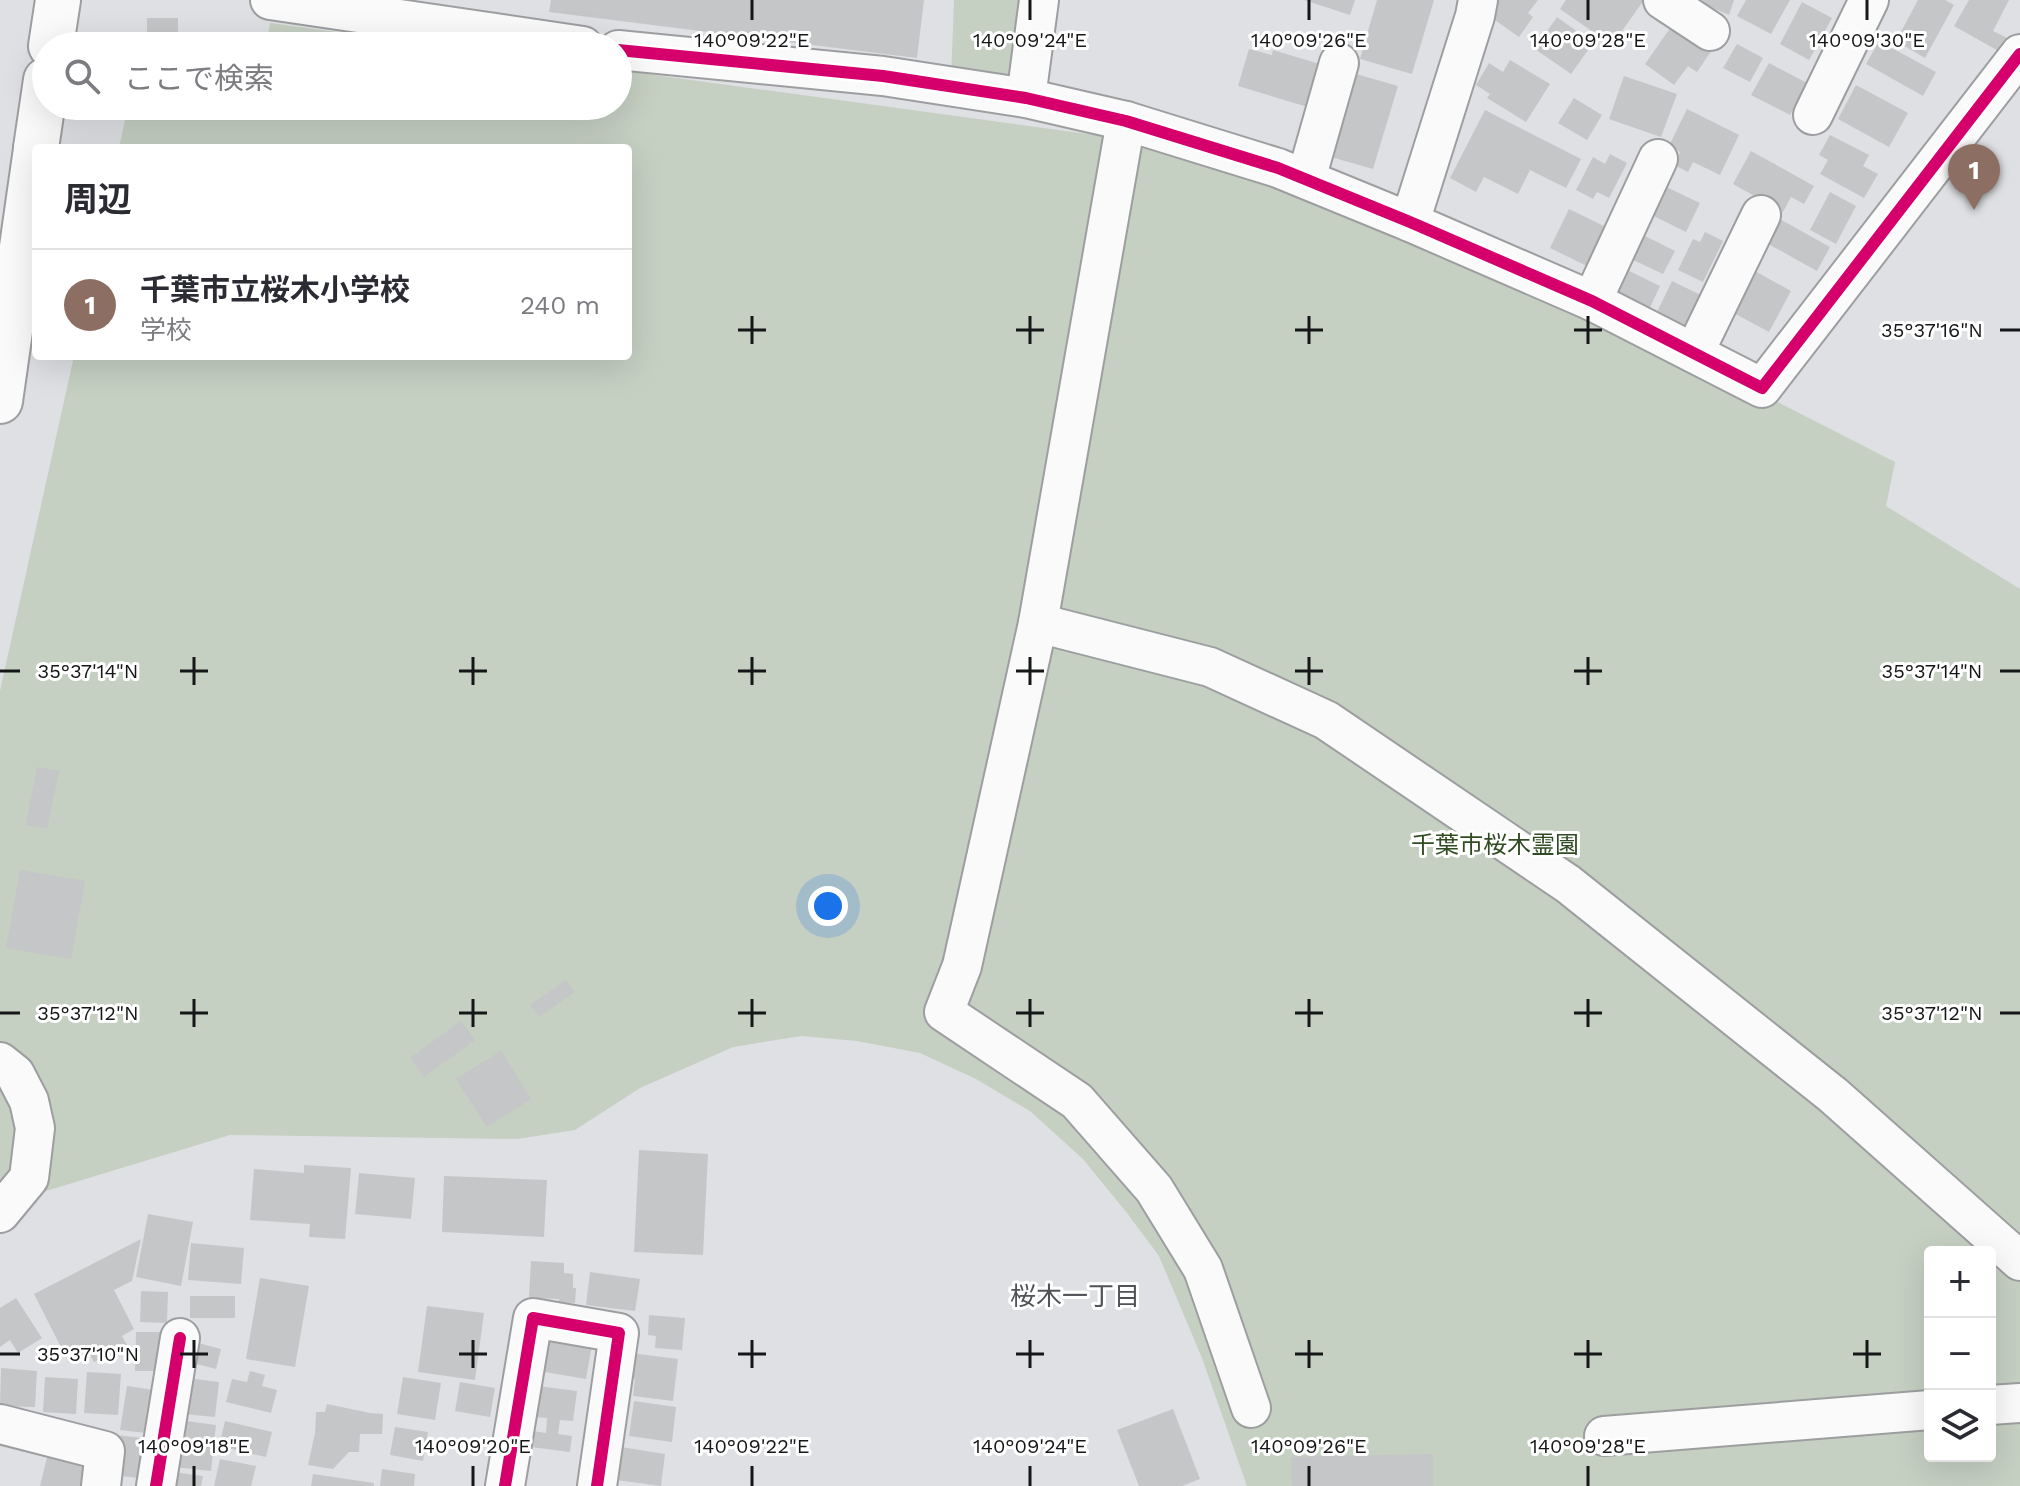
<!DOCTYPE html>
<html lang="ja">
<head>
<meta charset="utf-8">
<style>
  :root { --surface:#fff; --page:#f7f7f7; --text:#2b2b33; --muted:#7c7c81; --line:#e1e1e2; --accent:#1a73e8 }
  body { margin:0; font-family:"Work Sans","Noto Sans JP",sans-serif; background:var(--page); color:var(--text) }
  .controls { position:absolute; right:24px; bottom:24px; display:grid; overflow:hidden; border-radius:8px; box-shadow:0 8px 32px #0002 }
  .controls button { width:72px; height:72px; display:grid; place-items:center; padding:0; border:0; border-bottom:2px solid var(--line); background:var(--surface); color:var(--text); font:40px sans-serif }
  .you { position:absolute; left:828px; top:906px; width:28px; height:28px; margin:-20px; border:6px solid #fff; border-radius:50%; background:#1a73e8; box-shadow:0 0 0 12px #1a73e833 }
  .badge { display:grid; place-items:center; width:52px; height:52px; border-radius:50%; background:var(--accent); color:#fff; font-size:26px; font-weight:700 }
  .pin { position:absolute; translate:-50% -66px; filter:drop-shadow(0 2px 4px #0008) }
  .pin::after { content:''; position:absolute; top:42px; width:28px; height:24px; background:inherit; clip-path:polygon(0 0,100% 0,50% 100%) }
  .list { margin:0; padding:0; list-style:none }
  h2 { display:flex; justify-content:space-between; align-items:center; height:104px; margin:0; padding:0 32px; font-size:34px }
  h2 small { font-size:26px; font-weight:400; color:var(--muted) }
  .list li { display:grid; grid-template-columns:52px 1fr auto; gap:24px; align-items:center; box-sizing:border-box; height:112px; padding:0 32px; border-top:2px solid var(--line) }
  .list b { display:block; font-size:30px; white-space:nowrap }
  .list p { margin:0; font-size:26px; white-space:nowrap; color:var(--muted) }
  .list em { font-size:26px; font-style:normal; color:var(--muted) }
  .icon { flex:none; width:44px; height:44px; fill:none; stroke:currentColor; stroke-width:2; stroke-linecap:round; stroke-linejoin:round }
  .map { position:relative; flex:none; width:2020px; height:1486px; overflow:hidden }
  .search { position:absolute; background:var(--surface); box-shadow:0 8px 32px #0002; left:32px; top:32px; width:600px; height:88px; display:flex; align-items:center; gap:20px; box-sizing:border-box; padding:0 28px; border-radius:44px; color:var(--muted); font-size:30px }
  .panel { position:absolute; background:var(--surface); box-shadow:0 8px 32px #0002; left:32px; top:144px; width:600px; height:216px; border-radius:8px }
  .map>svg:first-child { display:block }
  .green { fill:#c5cfc2; fill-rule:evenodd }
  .building { fill:#c5c6c7 }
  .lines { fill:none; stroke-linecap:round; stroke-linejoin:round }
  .minor-casing { stroke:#9d9ea0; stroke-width:42 }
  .highway-casing { stroke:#9d9ea0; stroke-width:48 }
  .minor { stroke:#fafafb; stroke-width:38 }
  .highway { stroke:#fafafb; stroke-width:44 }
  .cycleway-casing { stroke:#fff; stroke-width:17 }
  .cycleway { stroke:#d6006c; stroke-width:12 }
  .ticks { fill:none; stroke:#151617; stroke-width:3 }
  .labels { text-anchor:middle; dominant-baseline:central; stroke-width:6; stroke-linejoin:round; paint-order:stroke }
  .park-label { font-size:24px; fill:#314c22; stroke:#fff }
  .neighbourhood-label { font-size:26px; fill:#515456; stroke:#fff }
  .ticks-label { font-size:20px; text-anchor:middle; fill:#151617; stroke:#fff; stroke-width:6; stroke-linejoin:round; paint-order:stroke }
</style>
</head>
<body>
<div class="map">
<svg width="2020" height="1486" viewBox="0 0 2020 1486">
  <rect width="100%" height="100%" fill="#dee0e3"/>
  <!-- green -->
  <g class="green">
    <polygon points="954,0 1026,0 1018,69 1003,82 951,80"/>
    <polygon points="270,23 441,46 266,46"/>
    <path d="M 618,70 L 1095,135 L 1213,157 L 1593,308 L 1895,462 L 1886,506 L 2020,589 L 2020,1486 L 1247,1486 L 1202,1358 L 1159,1256 L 1127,1213 L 1083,1159 L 1030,1111 L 976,1079 L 920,1053 L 857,1041 L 801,1036 L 733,1047 L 640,1088 L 575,1130 L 517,1139 L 230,1135 L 0,1205 L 0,691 L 74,356 L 628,356 L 628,148 L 119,148 L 128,106 L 195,106 L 254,114 L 256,106 L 618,106 ZM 1930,1252 L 1990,1252 L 1990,1456 L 1930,1456 Z"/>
  </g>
  <!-- building -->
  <g class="building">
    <polygon points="551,0 924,0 917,58 549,12"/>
    <polygon points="1304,0 1355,0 1350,15"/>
    <polygon points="1377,0 1434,0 1412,74 1360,59"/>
    <polygon points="1489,0 1538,0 1528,13 1533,17 1519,37 1485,13"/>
    <polygon points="1566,0 1644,0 1612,45 1560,9"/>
    <polygon points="1702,0 1734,0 1729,15 1704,4"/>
    <polygon points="1746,0 1790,0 1771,34 1737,16"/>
    <polygon points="1918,0 1945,0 1954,5 1925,58 1896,41"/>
    <polygon points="1969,0 2009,0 1993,31 2009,39 2002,53 1954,26"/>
    <polygon points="1802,2 1832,18 1809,60 1780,44"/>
    <polygon points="1680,14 1718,41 1697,72 1688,66 1674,85 1645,64"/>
    <polygon points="1557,17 1593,43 1571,74 1535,49"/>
    <rect x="147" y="18" width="31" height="28"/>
    <polygon points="1879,41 1936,72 1923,96 1866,64"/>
    <polygon points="1737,44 1763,58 1750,82 1723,68"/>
    <polygon points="1249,49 1272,55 1273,50 1323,65 1311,108 1238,86"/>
    <polygon points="1510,60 1550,84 1526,122 1487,98 1490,94 1476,85 1489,63 1503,72"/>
    <polygon points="1769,63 1807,83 1790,115 1751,95"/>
    <polygon points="1356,74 1398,86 1373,169 1331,157"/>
    <polygon points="1624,76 1677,94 1661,137 1609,119"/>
    <polygon points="1856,85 1908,113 1889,147 1838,119"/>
    <polygon points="1574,98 1602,115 1587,140 1558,123"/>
    <polygon points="1687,109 1739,135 1720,175 1693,162 1688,172 1674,165 1680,152 1669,146"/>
    <polygon points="1485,110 1581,159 1566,188 1530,170 1518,194 1484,177 1476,192 1450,178"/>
    <polygon points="1830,135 1869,155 1863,166 1878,174 1864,198 1820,174 1828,160 1819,155"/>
    <polygon points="1751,151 1814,186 1804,204 1791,197 1783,212 1733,184"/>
    <polygon points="1610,154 1627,163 1609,198 1597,192 1593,199 1576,190 1593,157 1605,164"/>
    <polygon points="1664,186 1700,203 1686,232 1650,214"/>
    <polygon points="1830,192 1856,206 1836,244 1810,230"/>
    <polygon points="1569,209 1610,229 1591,268 1550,248"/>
    <polygon points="1776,217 1830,247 1817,271 1763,241"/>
    <polygon points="1705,232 1723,241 1703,282 1678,270 1693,239 1700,242"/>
    <polygon points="1643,235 1675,251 1663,274 1631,259"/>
    <polygon points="1625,269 1660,286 1648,312 1613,295"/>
    <polygon points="1753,270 1791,291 1769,332 1730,311"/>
    <polygon points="1672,281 1703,296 1685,332 1668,323 1670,318 1657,312"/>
    <polygon points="37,767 59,771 47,829 26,825"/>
    <polygon points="20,870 85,881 71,959 6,948"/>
    <polygon points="566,980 575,992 539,1017 530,1005"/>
    <polygon points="461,1021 475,1040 424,1077 410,1058"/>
    <polygon points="501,1051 531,1099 487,1127 456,1079"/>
    <polygon points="639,1150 708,1154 703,1255 634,1252"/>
    <polygon points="304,1165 351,1168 345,1239 309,1237 310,1224 250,1220 254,1169 304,1173"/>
    <polygon points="359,1173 415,1178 411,1219 355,1214"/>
    <polygon points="444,1176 547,1180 544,1237 442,1232"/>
    <polygon points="148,1214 193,1222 181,1286 136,1277"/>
    <polygon points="141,1239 132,1281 114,1290 134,1329 122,1336 127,1345 94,1362 89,1353 69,1363 34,1294"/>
    <polygon points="191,1243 244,1248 241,1284 188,1280"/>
    <polygon points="531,1261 564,1263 564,1273 573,1274 573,1288 576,1288 575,1303 559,1302 559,1299 529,1298"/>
    <polygon points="590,1272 640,1279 635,1311 586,1305"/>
    <polygon points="260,1278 309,1286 295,1367 246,1359"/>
    <polygon points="141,1291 168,1292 167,1323 140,1322"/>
    <rect x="190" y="1296" width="45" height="22"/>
    <polygon points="16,1298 42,1338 18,1353 10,1340 0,1347 0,1308"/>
    <polygon points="427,1306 484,1313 475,1380 418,1372"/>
    <polygon points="649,1315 685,1318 682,1350 655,1348 656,1336 648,1335"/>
    <polygon points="136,1332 160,1332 159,1371 135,1371"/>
    <polygon points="544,1337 592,1345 586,1379 539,1371"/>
    <polygon points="194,1342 221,1349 216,1369 189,1362"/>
    <polygon points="630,1353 678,1359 673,1401 633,1396 635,1379 627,1378"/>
    <polygon points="1,1368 37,1371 35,1407 0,1406"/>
    <polygon points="250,1371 265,1375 262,1386 277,1390 271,1413 226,1402 232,1379 247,1382"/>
    <polygon points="87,1372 121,1374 118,1415 84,1413"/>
    <polygon points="45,1377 78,1379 76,1414 43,1412"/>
    <polygon points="403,1377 441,1383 435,1420 397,1414"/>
    <polygon points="187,1378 219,1382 215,1417 183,1414"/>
    <polygon points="460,1382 495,1388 490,1417 455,1411"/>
    <polygon points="127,1386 161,1391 154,1434 120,1430"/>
    <polygon points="538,1386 577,1391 573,1421 560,1420 558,1434 572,1436 570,1452 531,1447 533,1431 546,1433 547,1418 534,1417"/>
    <polygon points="634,1401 676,1407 672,1442 629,1436"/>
    <polygon points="327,1404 370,1413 383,1414 382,1434 360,1434 359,1452 349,1452 333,1469 308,1465 315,1433 316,1412 325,1412"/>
    <polygon points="1173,1409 1200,1479 1182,1486 1139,1486 1117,1430"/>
    <polygon points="179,1420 216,1425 211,1471 174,1467"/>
    <polygon points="225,1421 272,1432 266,1457 219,1446"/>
    <polygon points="395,1427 428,1432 423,1461 390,1455"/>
    <polygon points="116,1435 151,1439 147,1479 112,1475"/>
    <polygon points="621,1447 665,1454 661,1486 616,1480"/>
    <polygon points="48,1453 88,1463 82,1486 40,1486"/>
    <polygon points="1433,1454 1433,1486 1292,1486 1291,1457"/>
    <polygon points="220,1459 256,1466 251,1486 214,1486"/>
    <polygon points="382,1469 415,1474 414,1486 380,1486"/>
    <polygon points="173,1472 203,1476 201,1486 171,1486"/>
    <polygon points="313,1474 374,1483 374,1486 311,1486"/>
  </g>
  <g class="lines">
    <defs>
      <g id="minor">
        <polyline points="270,0 583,46"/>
        <polyline points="1663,0 1710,31"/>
        <polyline points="618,50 883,76 1026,98 1126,121 1278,168 1410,222 1592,301 1762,388 2020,54"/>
        <polyline points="1026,98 1039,0"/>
        <polyline points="1813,115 1869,0"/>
        <polyline points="1126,121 1038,623 962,966 944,1012 1077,1101 1154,1189 1203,1269 1251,1408"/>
        <polyline points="1306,179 1339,63"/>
        <polyline points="1410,222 1475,16 1478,0"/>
        <polyline points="1592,301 1658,159"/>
        <polyline points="1694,353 1761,215"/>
        <polyline points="1038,623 1210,667 1326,720 1568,884 1833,1095 2020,1261"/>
        <polyline points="0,1062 15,1074 29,1101 35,1128 29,1178 0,1213"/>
        <polyline points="1990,1405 2020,1403"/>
        <polyline points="0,1424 105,1451 101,1486"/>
        <polyline points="1604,1436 1930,1410"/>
        <polyline points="156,1486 180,1338"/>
        <polyline points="505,1486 533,1318 619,1333 597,1486"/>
      </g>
      <g id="highway">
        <polyline points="51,46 58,0"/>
        <polyline points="36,148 46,80"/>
        <polyline points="0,401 36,149"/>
      </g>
    </defs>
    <!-- minor casing -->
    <use href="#minor" class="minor-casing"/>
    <!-- highway casing -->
    <use href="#highway" class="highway-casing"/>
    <!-- minor -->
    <use href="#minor" class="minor"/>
    <!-- highway -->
    <use href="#highway" class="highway"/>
    <defs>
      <g id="cycleway">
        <polyline points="618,50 883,76 1026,98 1126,121 1278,168 1410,222 1592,301 1762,388 2020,54"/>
        <polyline points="156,1486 180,1338"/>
        <polyline points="505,1486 533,1318 619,1333 597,1486"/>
      </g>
    </defs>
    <!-- cycleway casing -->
    <use href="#cycleway" class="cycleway-casing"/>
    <!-- cycleway -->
    <use href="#cycleway" class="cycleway"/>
  </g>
  <!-- ticks -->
  <path class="ticks" d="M 752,0 L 752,20M 1030,0 L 1030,20M 1309,0 L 1309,20M 1588,0 L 1588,20M 1867,0 L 1867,20M 752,316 L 752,344M 1030,316 L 1030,344M 1309,316 L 1309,344M 1588,316 L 1588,344M 738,330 L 766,330M 1016,330 L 1044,330M 1295,330 L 1323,330M 1574,330 L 1602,330M 2000,330 L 2020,330M 194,657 L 194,685M 473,657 L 473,685M 752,657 L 752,685M 1030,657 L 1030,685M 1309,657 L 1309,685M 1588,657 L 1588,685M 0,671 L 20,671M 180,671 L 208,671M 459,671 L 487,671M 738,671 L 766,671M 1016,671 L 1044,671M 1295,671 L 1323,671M 1574,671 L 1602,671M 2000,671 L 2020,671M 194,999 L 194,1027M 473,999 L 473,1027M 752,999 L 752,1027M 1030,999 L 1030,1027M 1309,999 L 1309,1027M 1588,999 L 1588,1027M 0,1013 L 20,1013M 180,1013 L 208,1013M 459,1013 L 487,1013M 738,1013 L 766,1013M 1016,1013 L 1044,1013M 1295,1013 L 1323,1013M 1574,1013 L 1602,1013M 2000,1013 L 2020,1013M 194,1340 L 194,1368M 473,1340 L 473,1368M 752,1340 L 752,1368M 1030,1340 L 1030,1368M 1309,1340 L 1309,1368M 1588,1340 L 1588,1368M 1867,1340 L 1867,1368M 0,1354 L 20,1354M 180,1354 L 208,1354M 459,1354 L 487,1354M 738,1354 L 766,1354M 1016,1354 L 1044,1354M 1295,1354 L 1323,1354M 1574,1354 L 1602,1354M 1853,1354 L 1881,1354M 194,1466 L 194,1486M 473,1466 L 473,1486M 752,1466 L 752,1486M 1030,1466 L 1030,1486M 1309,1466 L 1309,1486M 1588,1466 L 1588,1486"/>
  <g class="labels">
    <!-- park labels -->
    <g class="park-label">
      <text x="1495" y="845">千葉市桜木霊園</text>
    </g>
    <!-- neighbourhood labels -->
    <g class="neighbourhood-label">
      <text x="1075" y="1296">桜木一丁目</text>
    </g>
  </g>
  <g class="ticks-label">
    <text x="752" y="47">140°09'22"E</text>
    <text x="1030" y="47">140°09'24"E</text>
    <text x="1309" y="47">140°09'26"E</text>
    <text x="1588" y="47">140°09'28"E</text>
    <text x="1867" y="47">140°09'30"E</text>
    <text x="1932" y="337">35°37'16"N</text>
    <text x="88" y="678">35°37'14"N</text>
    <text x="1932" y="678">35°37'14"N</text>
    <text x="88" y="1020">35°37'12"N</text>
    <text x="1932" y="1020">35°37'12"N</text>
    <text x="88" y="1361">35°37'10"N</text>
    <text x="194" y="1453">140°09'18"E</text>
    <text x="473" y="1453">140°09'20"E</text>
    <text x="752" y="1453">140°09'22"E</text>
    <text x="1030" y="1453">140°09'24"E</text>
    <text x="1309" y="1453">140°09'26"E</text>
    <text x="1588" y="1453">140°09'28"E</text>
  </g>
</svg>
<div class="controls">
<button>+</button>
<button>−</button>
<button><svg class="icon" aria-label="layers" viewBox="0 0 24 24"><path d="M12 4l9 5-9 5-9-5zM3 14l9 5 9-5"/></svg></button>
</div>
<div class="you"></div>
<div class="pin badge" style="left:1974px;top:210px;background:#8d6e63">1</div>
<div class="search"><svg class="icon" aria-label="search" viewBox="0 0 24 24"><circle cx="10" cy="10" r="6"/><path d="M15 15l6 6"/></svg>ここで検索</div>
<section class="panel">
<h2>周辺<small></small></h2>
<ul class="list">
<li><span class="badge" style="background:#8d6e63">1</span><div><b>千葉市立桜木小学校</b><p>学校</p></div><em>240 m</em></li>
</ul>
</section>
</div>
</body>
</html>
